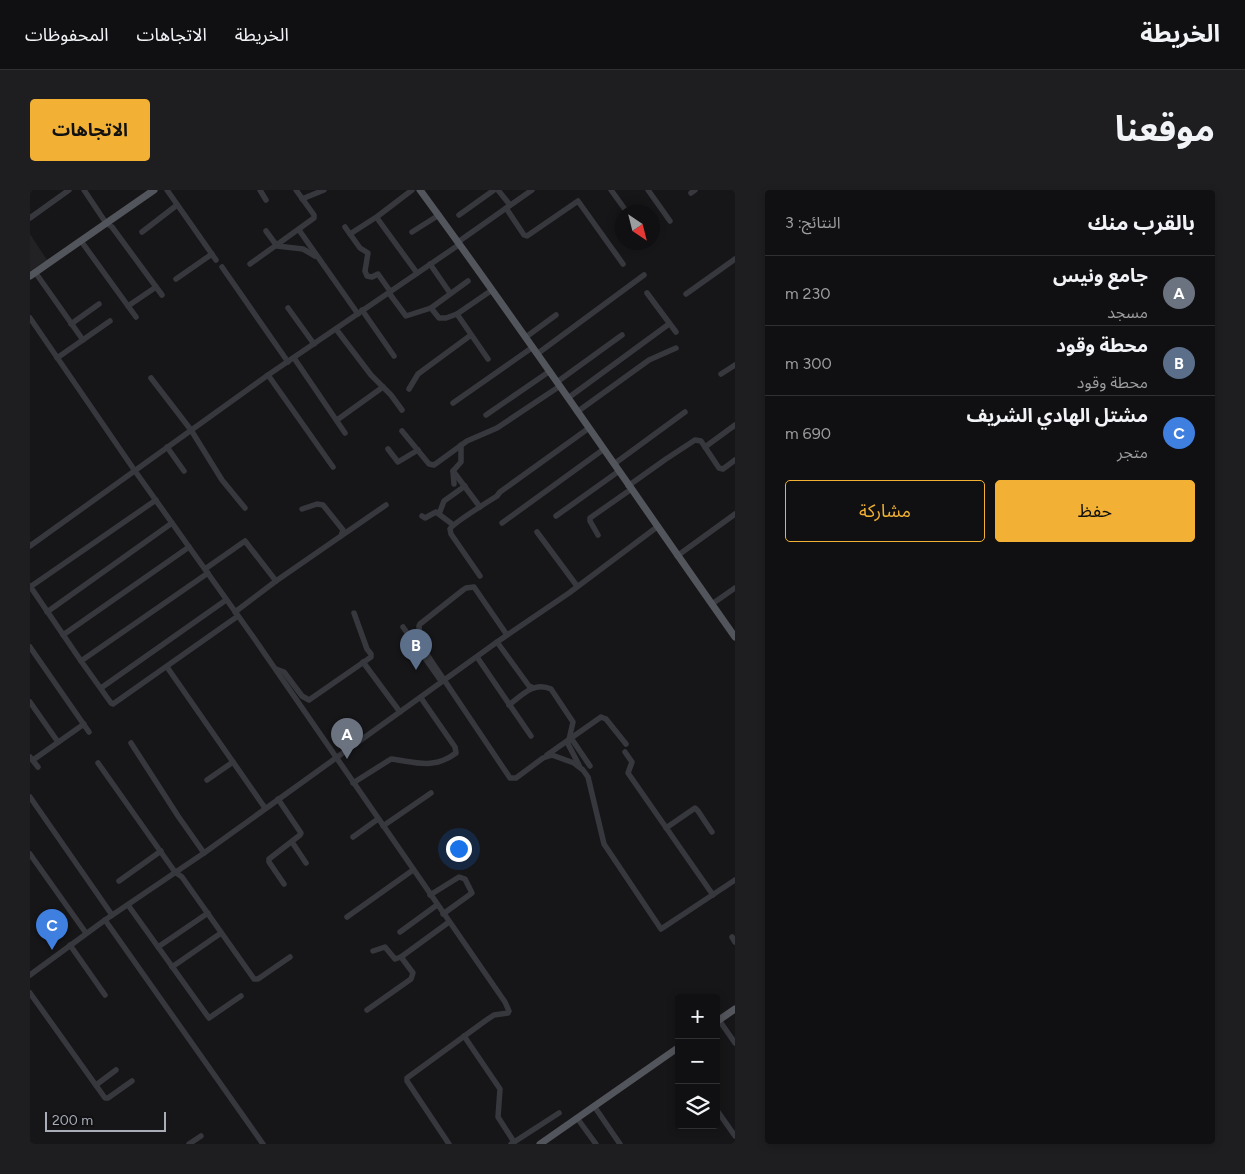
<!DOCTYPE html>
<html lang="ar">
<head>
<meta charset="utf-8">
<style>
  :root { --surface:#101012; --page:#1e1e20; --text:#f1f3f6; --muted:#9c9d9f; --line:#303032; --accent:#f2b134 }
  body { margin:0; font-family:Figtree,"Noto Sans Arabic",sans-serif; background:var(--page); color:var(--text); direction:rtl }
  .controls { position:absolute; right:15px; bottom:15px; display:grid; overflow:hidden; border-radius:5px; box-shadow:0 2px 8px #0003 }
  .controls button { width:45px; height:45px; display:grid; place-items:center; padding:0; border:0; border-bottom:1px solid var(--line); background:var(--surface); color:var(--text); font:25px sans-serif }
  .compass { position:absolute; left:585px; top:15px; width:45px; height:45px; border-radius:50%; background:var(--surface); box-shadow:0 2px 8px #0003; rotate:145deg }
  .scale { position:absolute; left:15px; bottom:12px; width:121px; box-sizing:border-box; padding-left:5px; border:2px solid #a8adb8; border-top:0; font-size:14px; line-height:18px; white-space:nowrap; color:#a8adb8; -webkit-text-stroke:4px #111113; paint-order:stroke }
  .you { position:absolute; left:428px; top:658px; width:18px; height:18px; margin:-12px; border:4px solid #fff; border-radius:50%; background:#1a73e8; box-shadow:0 0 0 8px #1a73e833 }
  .badge { display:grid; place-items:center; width:32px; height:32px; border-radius:50%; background:var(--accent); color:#fff; font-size:16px; font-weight:700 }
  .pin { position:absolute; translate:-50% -41px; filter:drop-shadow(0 1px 2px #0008) }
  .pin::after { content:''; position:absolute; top:26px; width:18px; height:15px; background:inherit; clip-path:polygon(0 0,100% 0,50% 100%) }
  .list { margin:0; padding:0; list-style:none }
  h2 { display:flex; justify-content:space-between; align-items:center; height:65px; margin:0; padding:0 20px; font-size:21px }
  h2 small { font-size:16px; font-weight:400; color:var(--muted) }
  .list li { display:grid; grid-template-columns:32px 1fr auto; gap:15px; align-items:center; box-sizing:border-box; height:70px; padding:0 20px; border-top:1px solid var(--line) }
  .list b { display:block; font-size:19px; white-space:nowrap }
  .list p { margin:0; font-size:16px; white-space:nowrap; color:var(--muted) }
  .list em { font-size:16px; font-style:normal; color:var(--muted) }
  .actions { display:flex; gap:10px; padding:15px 20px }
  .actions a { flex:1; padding:11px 0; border:1px solid var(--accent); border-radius:5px; text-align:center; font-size:18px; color:var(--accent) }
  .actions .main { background:var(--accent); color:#111 }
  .icon { flex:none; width:28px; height:28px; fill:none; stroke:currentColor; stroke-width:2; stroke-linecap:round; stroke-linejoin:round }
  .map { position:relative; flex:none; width:705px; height:954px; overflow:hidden; direction:ltr; border-radius:5px }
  header { display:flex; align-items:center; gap:30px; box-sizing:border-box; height:70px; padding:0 25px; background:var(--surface); border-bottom:1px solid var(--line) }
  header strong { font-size:24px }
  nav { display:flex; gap:28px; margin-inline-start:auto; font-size:18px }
  .intro { display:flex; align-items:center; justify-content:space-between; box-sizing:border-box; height:120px; padding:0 30px }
  h1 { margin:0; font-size:35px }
  .button { padding:12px 22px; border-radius:5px; background:var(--accent); color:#111; font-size:18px; font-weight:700 }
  main { display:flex; gap:30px; padding:0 30px }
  aside { flex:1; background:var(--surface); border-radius:5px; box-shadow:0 2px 8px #0003 }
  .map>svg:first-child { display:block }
  .built { fill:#222225 }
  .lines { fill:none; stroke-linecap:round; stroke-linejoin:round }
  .minor { stroke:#37383d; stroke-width:5.5 }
  .major { stroke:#53555c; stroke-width:7 }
</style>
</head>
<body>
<header>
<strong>الخريطة</strong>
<nav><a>الخريطة</a><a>الاتجاهات</a><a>المحفوظات</a></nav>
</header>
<div class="intro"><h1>موقعنا</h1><a class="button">الاتجاهات</a></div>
<main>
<aside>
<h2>بالقرب منك<small>النتائج: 3</small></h2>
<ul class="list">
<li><span class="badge" style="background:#6b7280">A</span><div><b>جامع ونيس</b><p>مسجد</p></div><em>230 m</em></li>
<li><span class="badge" style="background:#5c6f8a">B</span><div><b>محطة وقود</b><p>محطة وقود</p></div><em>300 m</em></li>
<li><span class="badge" style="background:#3f7fe0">C</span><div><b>مشتل الهادي الشريف</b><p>متجر</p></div><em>690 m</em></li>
</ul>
<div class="actions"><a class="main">حفظ</a><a>مشاركة</a></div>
</aside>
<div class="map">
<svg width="705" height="954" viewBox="0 0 705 954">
  <rect width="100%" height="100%" fill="#161618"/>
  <!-- built -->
  <polygon class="built" points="0,44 17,70 0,81"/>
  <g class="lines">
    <!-- minor -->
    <g class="minor">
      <polyline points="54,0 76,33 82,37 132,105"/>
      <polyline points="137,0 186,70"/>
      <polyline points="230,0 236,10"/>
      <polyline points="382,0 348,26 347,28 387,83"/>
      <polyline points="468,0 480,15"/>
      <polyline points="581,0 594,18"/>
      <polyline points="618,0 640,31"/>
      <polyline points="661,3 665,0"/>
      <polyline points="272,9 294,0"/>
      <polyline points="476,18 494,45 497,46 548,11 593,74"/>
      <polyline points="429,25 464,0"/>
      <polyline points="0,28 39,0"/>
      <polyline points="315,37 330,58 338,63 335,81 337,86 342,87 348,84 360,101"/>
      <polyline points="269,40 328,124"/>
      <polyline points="236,41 247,56 273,59 285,66"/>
      <polyline points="112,42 147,15"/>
      <polyline points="382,42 409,25"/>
      <polyline points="320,44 348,26"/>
      <polyline points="51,51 106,127"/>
      <polyline points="428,52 502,0"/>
      <polyline points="220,74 284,28 284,25 266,0"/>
      <polyline points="400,74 420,103"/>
      <polyline points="192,77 258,172"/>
      <polyline points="5,82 53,150"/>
      <polyline points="146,89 182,64"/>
      <polyline points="359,103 376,126 401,118 438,91"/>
      <polyline points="617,103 646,142"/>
      <polyline points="656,104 705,69"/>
      <polyline points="98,116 126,97"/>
      <polyline points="258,118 284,154"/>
      <polyline points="401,118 409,128 416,128 427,124 462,100"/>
      <polyline points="332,120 364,166"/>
      <polyline points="427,124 458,169"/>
      <polyline points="0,128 105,281 226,451 475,812 479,821 478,823 464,825 455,831 377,888 377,891 419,954"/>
      <polyline points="41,134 69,114"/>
      <polyline points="306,139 341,185 361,205 372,220"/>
      <polyline points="496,147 526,125"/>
      <polyline points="507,164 614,85"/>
      <polyline points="27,168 80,131"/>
      <polyline points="264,168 315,243"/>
      <polyline points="691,184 705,175"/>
      <polyline points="238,185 303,277"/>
      <polyline points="121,188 161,240 192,290 215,318"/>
      <polyline points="527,192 592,145"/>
      <polyline points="379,199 388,184 441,145"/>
      <polyline points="538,208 639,134"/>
      <polyline points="423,213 503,157"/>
      <polyline points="547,222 619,170 646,158"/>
      <polyline points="456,225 520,181"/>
      <polyline points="307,230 353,197"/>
      <polyline points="372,241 399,274 404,275 437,251 467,238 530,196"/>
      <polyline points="137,257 154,281"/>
      <polyline points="675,257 705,235"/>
      <polyline points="358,259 368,272 388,260"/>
      <polyline points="584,274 655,222"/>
      <polyline points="423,281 450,317"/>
      <polyline points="424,294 423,281 431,272 431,255"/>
      <polyline points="598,296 636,269 665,250 671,251 689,278 693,279 705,270"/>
      <polyline points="409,324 414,311 435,296"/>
      <polyline points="392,326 395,328 406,322 422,334"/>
      <polyline points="526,326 589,281"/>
      <polyline points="472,333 574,259"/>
      <polyline points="507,342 547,396"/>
      <polyline points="568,345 560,331 560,328 600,300"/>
      <polyline points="311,346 356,315"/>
      <polyline points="0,356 238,185 430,54"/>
      <polyline points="647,366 705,324"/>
      <polyline points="175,379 215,351 246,391"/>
      <path d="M 450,386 L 421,344 L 420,339 C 422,334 459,311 467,306 L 470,302 L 559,238"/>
      <polyline points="0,396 51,471 178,383"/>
      <polyline points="0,397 126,310"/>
      <polyline points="682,414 705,398"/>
      <polyline points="17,422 142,333"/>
      <polyline points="205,422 246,391 311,346 313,340 293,315 287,314 272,319"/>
      <polyline points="373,437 411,491"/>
      <polyline points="33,445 159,357"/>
      <polyline points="477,445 444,397 436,398 433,400 390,434 389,436 390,454 480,588 486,588 513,568 522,565 544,573 553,580 558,587 574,654 631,739 705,690"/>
      <polyline points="467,452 499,496 502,497"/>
      <polyline points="0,457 59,542"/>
      <polyline points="447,467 501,546"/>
      <polyline points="51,471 81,513 83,514 208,426"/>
      <polyline points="333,472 370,522"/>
      <polyline points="137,477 235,618"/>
      <polyline points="246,479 254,482 272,506 279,510 341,467 341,464 337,459 324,423"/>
      <polyline points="71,498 196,410"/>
      <polyline points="0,512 28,552"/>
      <path d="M 479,515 C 492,505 504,491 521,499 L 543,532 L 538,554 L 549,575"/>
      <polyline points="541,548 560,576"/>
      <polyline points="101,553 148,626 174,663"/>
      <polyline points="595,562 602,572 598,583 683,705"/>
      <polyline points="517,565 571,527 576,529 596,554"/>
      <polyline points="0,567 8,577"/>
      <polyline points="3,570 54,534"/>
      <polyline points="68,573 145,682 152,687 224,789 228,789 260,767"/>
      <polyline points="177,590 203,572"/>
      <path d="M 323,593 L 361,569 C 385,572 404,580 426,563 L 425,557 L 391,508"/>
      <polyline points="0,607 82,725"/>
      <polyline points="248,609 271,643 270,645 239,669 239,672 254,694"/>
      <polyline points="353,636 401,603"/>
      <polyline points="636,638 665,618 668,621 682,642"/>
      <polyline points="323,647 348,629"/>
      <polyline points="262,652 276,673"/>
      <polyline points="0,664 56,743"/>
      <polyline points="89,691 131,661"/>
      <polyline points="400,705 429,687 435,689 442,703 413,724"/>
      <polyline points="98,715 179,828 211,806"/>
      <polyline points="317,727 383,680"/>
      <polyline points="75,730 233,954"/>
      <polyline points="370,742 407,715"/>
      <polyline points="702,747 705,752"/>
      <polyline points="40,755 75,805"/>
      <polyline points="128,757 178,723"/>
      <polyline points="343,761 355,757 365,769 371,767"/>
      <polyline points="142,777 191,743"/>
      <polyline points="0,785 75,730 174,663 467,452 539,403 627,337"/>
      <polyline points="0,803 75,908 78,908 102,891"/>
      <polyline points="337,820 381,789 383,783 371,767 419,732"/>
      <polyline points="689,830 705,853"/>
      <polyline points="434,846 470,899 468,927 484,952"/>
      <polyline points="66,895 86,880"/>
      <polyline points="564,916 590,954"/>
      <polyline points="686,919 705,946"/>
      <polyline points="547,928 566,954"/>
      <polyline points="159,954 171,946"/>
      <polyline points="481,954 529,923"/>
    </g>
    <!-- major -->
    <g class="major">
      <path d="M 390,0 C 498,147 600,298 705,447"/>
      <polyline points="0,86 124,0"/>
      <polyline points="686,832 705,819"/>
      <polyline points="510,954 649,857"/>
    </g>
  </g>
</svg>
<div class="controls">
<button>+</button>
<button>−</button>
<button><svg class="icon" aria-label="layers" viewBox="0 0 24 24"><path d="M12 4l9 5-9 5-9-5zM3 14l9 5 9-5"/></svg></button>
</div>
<svg class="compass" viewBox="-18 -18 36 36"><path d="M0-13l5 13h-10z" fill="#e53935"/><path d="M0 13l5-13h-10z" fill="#9c9d9f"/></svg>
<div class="scale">200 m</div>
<div class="you"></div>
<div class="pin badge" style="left:317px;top:569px;background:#6b7280">A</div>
<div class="pin badge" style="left:386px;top:480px;background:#5c6f8a">B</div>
<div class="pin badge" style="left:22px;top:760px;background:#3f7fe0">C</div>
</div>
</main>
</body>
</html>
